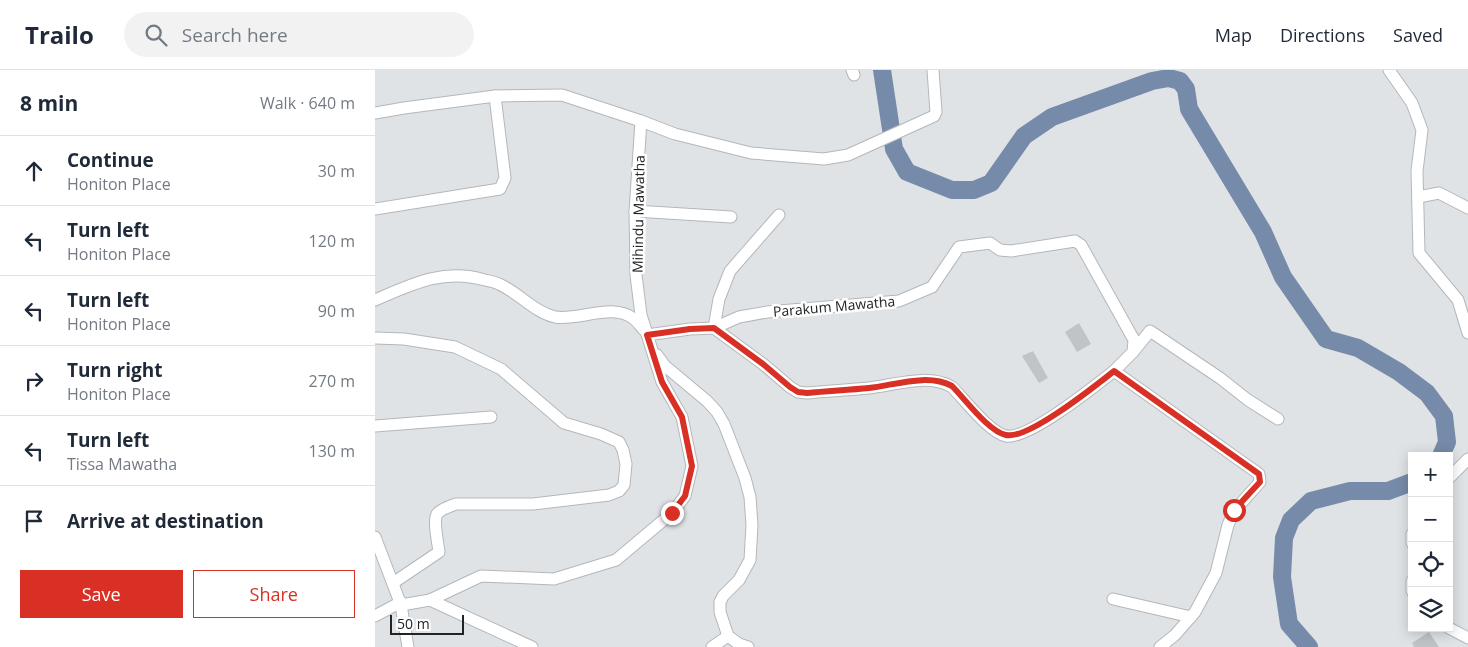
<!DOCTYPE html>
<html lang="en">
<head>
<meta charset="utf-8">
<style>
  :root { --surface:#fff; --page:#f2f2f3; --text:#1f2937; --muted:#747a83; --line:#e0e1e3; --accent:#d93025 }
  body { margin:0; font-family:"Open Sans",sans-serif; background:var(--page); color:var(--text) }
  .controls { position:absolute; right:15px; bottom:15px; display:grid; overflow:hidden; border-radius:0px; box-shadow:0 2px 12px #0003 }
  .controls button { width:45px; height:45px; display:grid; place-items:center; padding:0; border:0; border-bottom:1px solid var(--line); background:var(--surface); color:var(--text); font:25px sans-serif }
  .scale { position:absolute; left:15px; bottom:12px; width:74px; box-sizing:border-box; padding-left:5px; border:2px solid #222324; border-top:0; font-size:14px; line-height:18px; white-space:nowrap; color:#222324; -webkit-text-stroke:4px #fff; paint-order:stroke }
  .stop { position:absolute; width:15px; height:15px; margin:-11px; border:4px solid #d93025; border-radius:50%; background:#fff }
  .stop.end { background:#d93025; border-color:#fff; box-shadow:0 1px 5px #0008 }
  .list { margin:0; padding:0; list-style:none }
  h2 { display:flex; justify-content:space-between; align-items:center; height:65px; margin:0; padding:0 20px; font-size:21px }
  h2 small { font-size:16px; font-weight:400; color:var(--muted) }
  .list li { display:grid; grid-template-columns:32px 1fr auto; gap:15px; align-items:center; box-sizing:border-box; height:70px; padding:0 20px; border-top:1px solid var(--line) }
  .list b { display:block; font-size:19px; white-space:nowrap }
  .list p { margin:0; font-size:16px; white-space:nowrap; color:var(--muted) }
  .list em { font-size:16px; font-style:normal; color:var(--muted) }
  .actions { display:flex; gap:10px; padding:15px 20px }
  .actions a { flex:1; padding:11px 0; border:1px solid var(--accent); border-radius:0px; text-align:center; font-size:18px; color:var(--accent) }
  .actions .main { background:var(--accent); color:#fff }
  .icon { flex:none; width:28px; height:28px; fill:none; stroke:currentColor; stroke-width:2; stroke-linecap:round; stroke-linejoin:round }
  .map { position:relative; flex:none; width:1093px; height:577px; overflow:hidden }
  header { display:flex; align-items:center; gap:30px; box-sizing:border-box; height:70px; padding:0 25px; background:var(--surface); border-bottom:1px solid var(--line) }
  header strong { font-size:24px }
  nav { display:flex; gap:28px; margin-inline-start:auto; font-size:18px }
  .search { width:350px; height:45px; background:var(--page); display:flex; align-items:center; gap:12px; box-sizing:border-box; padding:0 18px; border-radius:28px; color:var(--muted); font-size:19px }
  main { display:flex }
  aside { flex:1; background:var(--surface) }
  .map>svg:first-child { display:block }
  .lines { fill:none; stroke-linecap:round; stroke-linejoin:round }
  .river { stroke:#768ba9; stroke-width:18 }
  .building { fill:#c1c4c7 }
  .minor-casing { stroke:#b4b7ba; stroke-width:13 }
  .minor { stroke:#fff; stroke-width:11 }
  .route { stroke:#d93025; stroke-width:6 }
  .labels { text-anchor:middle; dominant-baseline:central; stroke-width:5; stroke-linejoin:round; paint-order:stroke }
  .street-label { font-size:14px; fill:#222324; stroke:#fff }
</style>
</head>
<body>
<header>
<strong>Trailo</strong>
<div class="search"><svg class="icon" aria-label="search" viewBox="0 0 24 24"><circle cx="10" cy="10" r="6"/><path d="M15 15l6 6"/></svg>Search here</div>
<nav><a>Map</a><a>Directions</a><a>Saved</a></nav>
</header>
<main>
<aside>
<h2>8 min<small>Walk · 640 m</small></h2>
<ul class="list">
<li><svg class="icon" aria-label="ahead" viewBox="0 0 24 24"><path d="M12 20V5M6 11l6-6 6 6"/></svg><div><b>Continue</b><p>Honiton Place</p></div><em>30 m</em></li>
<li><svg class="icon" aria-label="left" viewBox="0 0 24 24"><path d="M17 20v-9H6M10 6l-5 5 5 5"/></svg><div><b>Turn left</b><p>Honiton Place</p></div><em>120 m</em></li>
<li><svg class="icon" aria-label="left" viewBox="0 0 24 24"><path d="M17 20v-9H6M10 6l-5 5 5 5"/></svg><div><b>Turn left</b><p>Honiton Place</p></div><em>90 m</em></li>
<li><svg class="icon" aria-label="right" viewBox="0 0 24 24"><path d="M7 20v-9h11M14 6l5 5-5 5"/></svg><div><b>Turn right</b><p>Honiton Place</p></div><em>270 m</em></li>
<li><svg class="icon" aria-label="left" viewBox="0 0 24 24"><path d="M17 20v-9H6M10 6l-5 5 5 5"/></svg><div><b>Turn left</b><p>Tissa Mawatha</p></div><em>130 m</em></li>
<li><svg class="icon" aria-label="arrive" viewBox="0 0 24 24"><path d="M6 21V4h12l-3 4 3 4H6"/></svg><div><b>Arrive at destination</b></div></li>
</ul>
<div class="actions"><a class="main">Save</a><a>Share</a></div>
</aside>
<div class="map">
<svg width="1093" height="577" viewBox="0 0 1093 577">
  <rect width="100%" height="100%" fill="#e0e3e6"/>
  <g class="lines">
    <!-- river -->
    <g class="river">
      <polyline points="507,0 519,79 532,102 577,120 599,120 616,113 649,66 677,47 777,11 794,8 805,11 811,19 814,39 888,162 908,207 951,269 983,278 1024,302 1052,323 1069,346 1072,372 1066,386"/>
      <polyline points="934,577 914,554 907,507 909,468 916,450 936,431 975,421 1013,421 1037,412"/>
    </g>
  </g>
  <!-- building -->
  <g class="building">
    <polygon points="704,253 716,274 702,282 690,262"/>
    <polygon points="658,281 673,308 664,313 647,286"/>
    <polygon points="1054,562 1064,577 1039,577 1037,573"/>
  </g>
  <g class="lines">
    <defs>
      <g id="minor">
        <polyline points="477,0 479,5"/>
        <polyline points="1014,0 1037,33 1047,60 1042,101 1044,183 1083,230 1093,263"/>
        <polyline points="120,26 187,25 266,51 300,64 376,83 449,89 473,85 559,46 561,42 558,0"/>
        <polyline points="0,43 29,38 120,26 130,108 125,119 0,139"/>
        <polyline points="1043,127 1064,123 1093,138"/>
        <polyline points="260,141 356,147"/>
        <path d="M 0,230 C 37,214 68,198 110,210 C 114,211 120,212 124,214 C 144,223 159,242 180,247 C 204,251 238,232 259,249 C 263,252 266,257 269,260"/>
        <polyline points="339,258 364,247 392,242 524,231 557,217 584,177 615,173 625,180 636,181 700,171 706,175 759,270 758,282 739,301"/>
        <polyline points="339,258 344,229 355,201 404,145"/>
        <path d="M 272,265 L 315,259 L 339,258 L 388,294 L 415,317 L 423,322 L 432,323 C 453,321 473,320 494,318 C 520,315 553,303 577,317 C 589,329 614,362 631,366 C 653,370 720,316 739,301 L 884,404 L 885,412 L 859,441 L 853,455 L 841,503 L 820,542 L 800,565 L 785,577"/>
        <path d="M 0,268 L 29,269 L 80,277 L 126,299 L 189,353 L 226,364 L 244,372 L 248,380 L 251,394 L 249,415 L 244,421 L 234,425 L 158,434 L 81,434 C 75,436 66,439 62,444 C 58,451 63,473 64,482 L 18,513"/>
        <polyline points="758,282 775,261 845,308 873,330 903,349"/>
        <polyline points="282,285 290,296 332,331 342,342 349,354 370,408 375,427 377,455 375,490 364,510 348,526 345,532 345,542 353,566 364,574 373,577"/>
        <polyline points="0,356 116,347"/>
        <polyline points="1074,408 1093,389"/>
        <polyline points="1037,464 1037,473"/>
        <polyline points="0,467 26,535 33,577"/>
        <polyline points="1037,511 1037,521"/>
        <polyline points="738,529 816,547"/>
        <polyline points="55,530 157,577"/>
        <polyline points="26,535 55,530 106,506 179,509 241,490 297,443 310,426 317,396 307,347 287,312 266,245 261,205 260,141 266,51"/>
        <polyline points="0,546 26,532"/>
        <polyline points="1074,558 1093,568"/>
        <polyline points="337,577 353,566"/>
      </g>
    </defs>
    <!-- minor casing -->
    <use href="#minor" class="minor-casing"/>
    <!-- minor -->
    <use href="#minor" class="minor"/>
  </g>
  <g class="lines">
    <!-- route -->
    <path class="route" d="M 297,443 L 310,426 L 317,396 L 307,347 L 287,312 L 272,265 L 315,259 L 339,258 L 388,294 L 415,317 L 423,322 L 432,323 C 453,321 473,320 494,318 C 520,315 553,303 577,316 C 590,329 614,362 631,365 C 653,370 720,316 739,301 L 884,404 L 885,412 L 859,440"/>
  </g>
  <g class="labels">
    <!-- street labels -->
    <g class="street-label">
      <text transform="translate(263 144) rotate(-89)">Mihindu Mawatha</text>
      <text transform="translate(459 236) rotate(-5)">Parakum Mawatha</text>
    </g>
  </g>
</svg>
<div class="controls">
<button>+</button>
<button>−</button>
<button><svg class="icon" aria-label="locate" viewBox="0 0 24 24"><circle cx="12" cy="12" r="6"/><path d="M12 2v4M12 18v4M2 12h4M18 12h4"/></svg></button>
<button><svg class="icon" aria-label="layers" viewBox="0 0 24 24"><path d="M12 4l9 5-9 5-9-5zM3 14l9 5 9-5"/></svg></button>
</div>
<div class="scale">50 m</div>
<div class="stop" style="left:859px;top:440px"></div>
<div class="stop end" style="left:297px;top:443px"></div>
</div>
</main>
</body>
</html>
